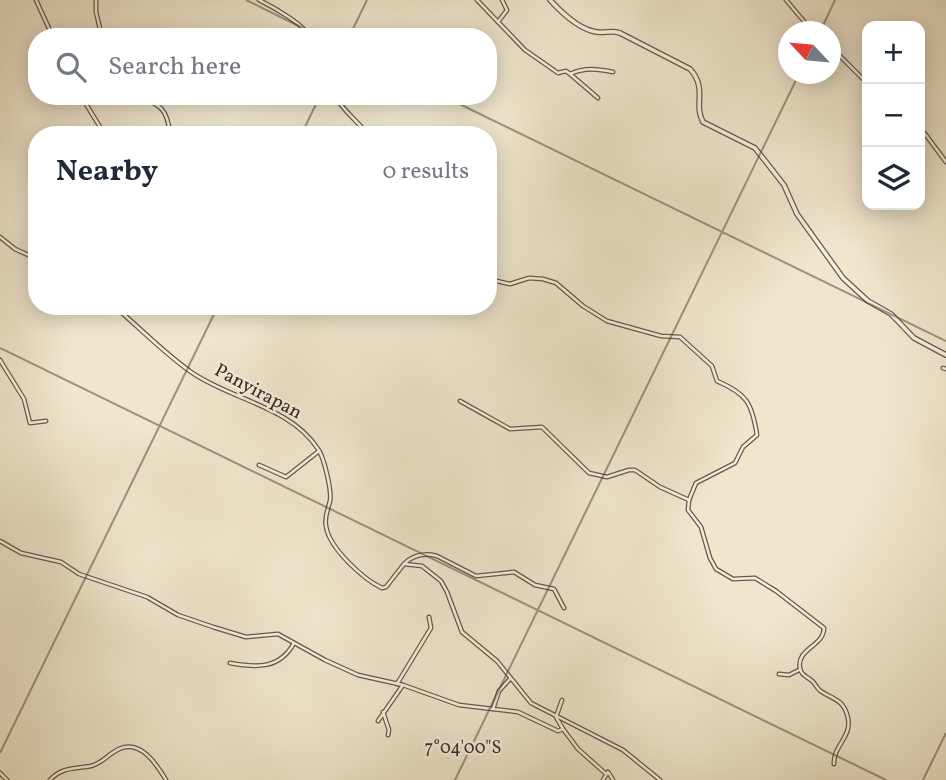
<!DOCTYPE html>
<html lang="en">
<head>
<meta charset="utf-8">
<style>
  :root { --surface:#fff; --page:#f6f6f7; --text:#1f2937; --muted:#747a83; --line:#e0e1e3 }
  body { margin:0; font-family:Vollkorn,serif; background:var(--page); color:var(--text) }
  .controls { position:absolute; right:21px; top:21px; display:grid; overflow:hidden; border-radius:14px; box-shadow:0 4px 18px #0003 }
  .controls button { width:63px; height:63px; display:grid; place-items:center; padding:0; border:0; border-bottom:2px solid var(--line); background:var(--surface); color:var(--text); font:35px sans-serif }
  .compass { position:absolute; left:778px; top:21px; width:63px; height:63px; border-radius:50%; background:var(--surface); box-shadow:0 4px 18px #0003; rotate:296deg }
  .list { margin:0; padding:0; list-style:none }
  h2 { display:flex; justify-content:space-between; align-items:center; height:91px; margin:0; padding:0 28px; font-size:30px }
  h2 small { font-size:23px; font-weight:400; color:var(--muted) }
  .icon { flex:none; width:38px; height:38px; fill:none; stroke:currentColor; stroke-width:2; stroke-linecap:round; stroke-linejoin:round }
  .map { position:relative; flex:none; width:946px; height:780px; overflow:hidden }
  .search { position:absolute; background:var(--surface); box-shadow:0 4px 18px #0003; left:28px; top:28px; width:469px; height:77px; display:flex; align-items:center; gap:18px; box-sizing:border-box; padding:0 24px; border-radius:28px; color:var(--muted); font-size:26px }
  .panel { position:absolute; background:var(--surface); box-shadow:0 4px 18px #0003; left:28px; top:126px; width:469px; height:189px; border-radius:28px }
  .map>svg:first-child { display:block }
  .lines { fill:none; stroke-linecap:round; stroke-linejoin:round }
  .minor-casing { stroke:#66594d; stroke-width:5 }
  .tertiary-casing { stroke:#66594d; stroke-width:6 }
  .minor { stroke:#f5efde; stroke-width:2.5 }
  .tertiary { stroke:#f5efde; stroke-width:3.5 }
  .ticks { fill:none; stroke:#382a22; stroke-width:2; stroke-opacity:0.45 }
  .labels { text-anchor:middle; dominant-baseline:central; stroke-width:5; stroke-linejoin:round; paint-order:stroke }
  .street-label { font-size:19px; fill:#382a22; stroke:#f5efde }
  .ticks-label { font-size:18px; text-anchor:middle; fill:#382a22; stroke:#f5efde; stroke-width:5; stroke-linejoin:round; paint-order:stroke }
</style>
</head>
<body>
<div class="map">
<svg width="946" height="780" viewBox="0 0 946 780">
  <rect width="100%" height="100%" fill="#efe6cd"/>
  <filter id="stains"><feTurbulence type="fractalNoise" baseFrequency=".00286" numOctaves="4"/><feColorMatrix values="0 0 0 0 .2 0 0 0 0 .09 0 0 0 0 .02 0 0 0 .5 -.17"/></filter>
  <radialGradient id="worn" r=".72"><stop offset=".6" stop-color="#630" stop-opacity="0"/><stop offset="1" stop-color="#630" stop-opacity=".3"/></radialGradient>
  <g class="lines">
    <defs>
      <g id="minor">
        <polyline points="36,0 53,37"/>
        <polyline points="96,0 96,12 102,37"/>
        <path d="M 259,0 C 271,6 306,25 309,37"/>
        <path d="M 477,0 L 525,50 L 558,73 L 566,71 L 570,74 C 585,67 598,69 613,72"/>
        <polyline points="786,0 813,32"/>
        <polyline points="498,22 507,10 502,0"/>
        <polyline points="830,46 867,83"/>
        <polyline points="570,74 598,98"/>
        <polyline points="81,96 105,135"/>
        <path d="M 137,96 C 160,104 168,109 170,135"/>
        <path d="M 335,96 C 343,111 358,121 368,135"/>
        <polyline points="920,127 946,162"/>
        <polyline points="0,237 15,249 37,259"/>
        <path d="M 488,279 L 510,284 L 529,278 L 543,279 L 556,283 L 583,306 L 607,321 L 661,336 L 680,337 L 712,366 L 717,381 C 747,394 752,403 757,435 L 743,447 L 735,463 L 696,483 L 689,500 L 688,510 L 701,527 L 710,558 L 716,569 L 733,579 L 755,578 L 776,591 L 824,628 C 824,646 796,649 800,668 C 801,675 806,676 811,680 C 816,683 816,689 822,692 C 835,700 844,700 848,718 C 852,737 833,746 834,764"/>
        <path d="M 114,306 C 140,328 164,353 191,372 C 231,400 290,406 318,449 C 324,457 332,491 330,501 C 328,510 324,517 326,526 C 329,548 363,579 382,588 L 386,587 L 404,564 L 422,566 L 441,581 L 447,592 L 462,632 L 497,661 L 531,703 L 623,750 L 660,780"/>
        <polyline points="0,360 24,399 30,423 46,421"/>
        <polyline points="943,368 946,369"/>
        <polyline points="460,401 510,429 542,427 589,473 607,477 629,470 635,470 660,487 689,500"/>
        <polyline points="259,465 286,477 319,451"/>
        <polyline points="0,541 21,553 61,562 79,574 147,597 178,615 213,627 246,637 278,634 325,660 358,675 403,685 459,705 518,712 558,731 563,729 556,717 562,700"/>
        <path d="M 404,564 C 413,555 425,553 437,556 L 476,576 L 514,572 L 535,585 L 554,589 L 564,608"/>
        <path d="M 230,663 C 257,668 280,669 294,643"/>
        <polyline points="779,674 789,675 799,670"/>
        <polyline points="397,684 431,628 429,617"/>
        <polyline points="493,709 499,691 510,679"/>
        <polyline points="383,712 389,730 388,735"/>
        <polyline points="378,721 403,685"/>
        <polyline points="563,729 578,749 605,773"/>
        <polyline points="0,773 7,780"/>
        <path d="M 50,780 C 61,767 75,769 91,766 C 103,763 108,754 119,749 C 141,739 157,765 166,780"/>
        <polyline points="603,780 608,772 613,780"/>
      </g>
      <path id="tertiary" d="M 550,0 C 561,12 580,30 597,32 C 606,33 612,30 620,33 L 690,69 C 708,89 693,104 703,122 L 755,148 L 784,185 L 797,214 L 843,278 L 868,301 L 891,314 L 914,338 L 946,355"/>
    </defs>
    <!-- minor casing -->
    <use href="#minor" class="minor-casing"/>
    <!-- tertiary casing -->
    <use href="#tertiary" class="tertiary-casing"/>
    <!-- minor -->
    <use href="#minor" class="minor"/>
    <!-- tertiary -->
    <use href="#tertiary" class="tertiary"/>
  </g>
  <!-- ticks -->
  <path class="ticks" d="M 246,0 L 321,37M 820,32 L 835,0M 349,37 L 367,0M 443,96 L 946,341M 301,135 L 320,96M 0,348 L 886,780M 0,753 L 218,306M 455,780 L 799,74M 923,780 L 946,733"/>
  <g class="labels">
    <!-- street labels -->
    <g class="street-label">
      <text transform="translate(258 392) rotate(28)">Panyirapan</text>
    </g>
  </g>
  <g class="ticks-label">
    <text x="463" y="753">7°04'00"S</text>
  </g>
  <rect width="100%" height="100%" filter="url(#stains)"/>
  <rect width="100%" height="100%" fill="url(#worn)"/>
</svg>
<div class="controls">
<button>+</button>
<button>−</button>
<button><svg class="icon" aria-label="layers" viewBox="0 0 24 24"><path d="M12 4l9 5-9 5-9-5zM3 14l9 5 9-5"/></svg></button>
</div>
<svg class="compass" viewBox="-18 -18 36 36"><path d="M0-13l5 13h-10z" fill="#e53935"/><path d="M0 13l5-13h-10z" fill="#747a83"/></svg>
<div class="search"><svg class="icon" aria-label="search" viewBox="0 0 24 24"><circle cx="10" cy="10" r="6"/><path d="M15 15l6 6"/></svg>Search here</div>
<section class="panel">
<h2>Nearby<small>0 results</small></h2>
<ul class="list">
</ul>
</section>
</div>
</body>
</html>
